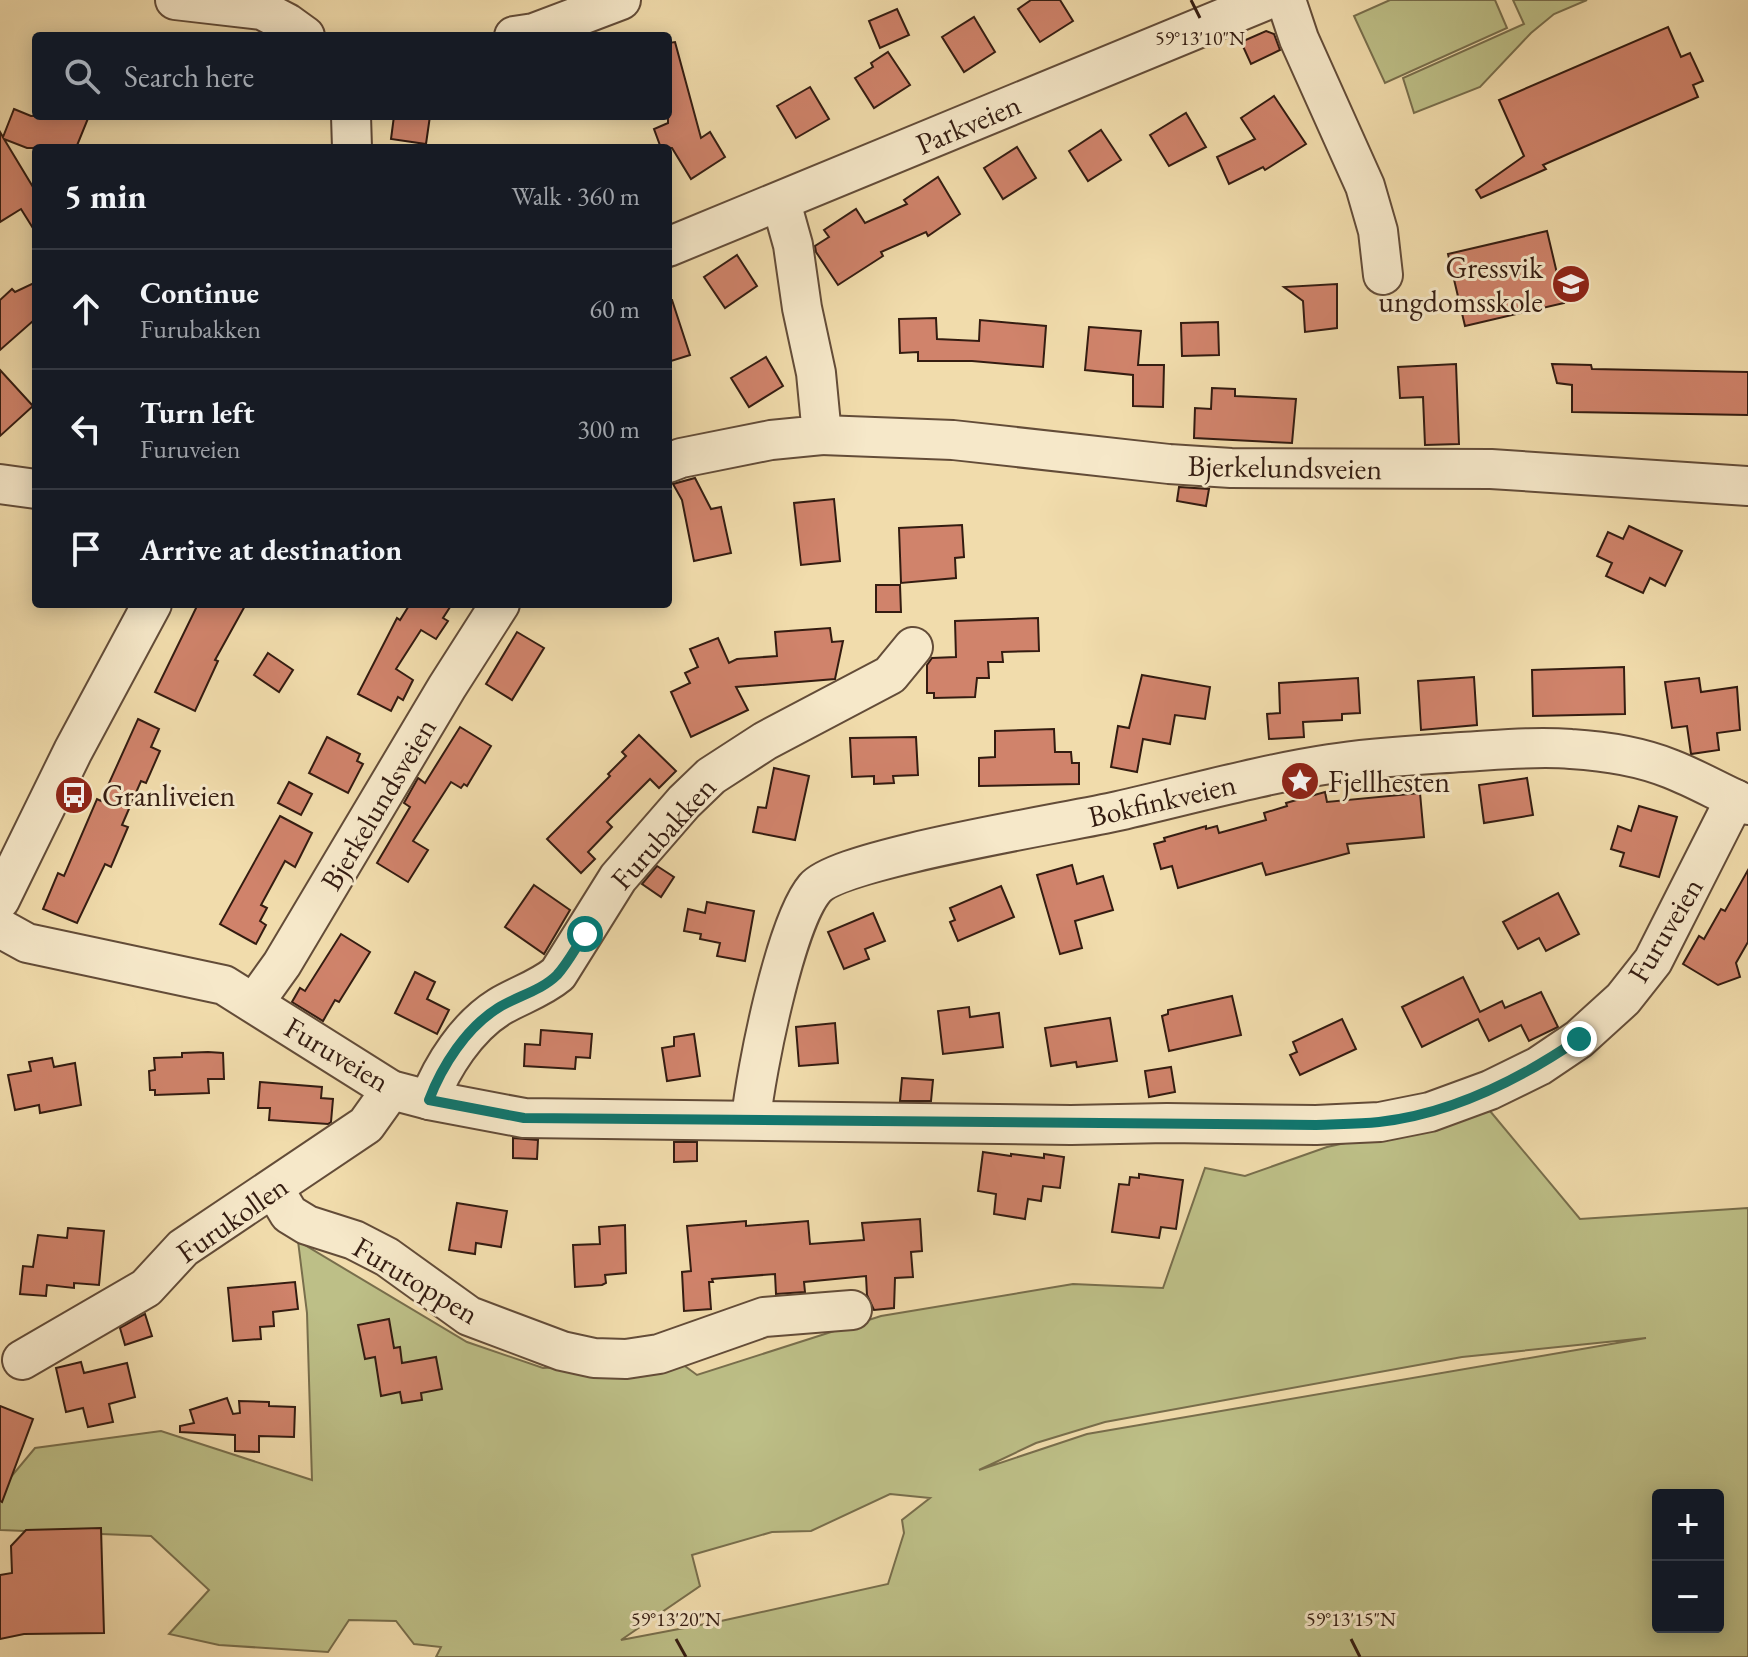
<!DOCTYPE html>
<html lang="en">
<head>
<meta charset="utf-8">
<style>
  :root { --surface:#171b24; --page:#20242c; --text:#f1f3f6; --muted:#9ea1a6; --line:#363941 }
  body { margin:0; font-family:"EB Garamond",serif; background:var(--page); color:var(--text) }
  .controls { position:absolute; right:24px; bottom:24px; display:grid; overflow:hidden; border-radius:8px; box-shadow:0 4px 20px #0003 }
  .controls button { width:72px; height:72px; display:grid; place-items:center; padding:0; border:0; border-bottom:2px solid var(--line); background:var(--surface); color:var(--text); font:40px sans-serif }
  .stop { position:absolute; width:24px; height:24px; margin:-18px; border:6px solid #0f766e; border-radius:50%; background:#fff }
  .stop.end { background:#0f766e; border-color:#fff; box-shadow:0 2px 8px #0008 }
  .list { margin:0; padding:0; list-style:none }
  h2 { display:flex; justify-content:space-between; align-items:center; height:104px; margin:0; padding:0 32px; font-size:34px }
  h2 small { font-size:26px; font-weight:400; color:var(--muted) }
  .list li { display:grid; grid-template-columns:52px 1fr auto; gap:24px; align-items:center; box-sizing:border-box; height:120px; padding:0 32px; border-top:2px solid var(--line) }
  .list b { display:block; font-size:30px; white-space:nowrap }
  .list p { margin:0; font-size:26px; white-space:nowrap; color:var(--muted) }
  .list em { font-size:26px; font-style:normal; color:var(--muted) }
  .icon { flex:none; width:44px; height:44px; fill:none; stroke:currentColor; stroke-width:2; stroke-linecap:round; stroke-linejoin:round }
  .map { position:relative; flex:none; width:1748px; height:1657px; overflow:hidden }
  .search { position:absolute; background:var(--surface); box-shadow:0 4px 20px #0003; left:32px; top:32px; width:640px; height:88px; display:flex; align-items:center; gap:20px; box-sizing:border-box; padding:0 28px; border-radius:8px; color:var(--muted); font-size:30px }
  .panel { position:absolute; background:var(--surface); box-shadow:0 4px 20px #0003; left:32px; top:144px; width:640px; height:464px; border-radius:8px }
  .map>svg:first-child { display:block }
  .green { fill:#bdbf87; stroke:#786e4c; stroke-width:2; fill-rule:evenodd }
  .building { fill:#d0836b; stroke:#341c11; stroke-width:2 }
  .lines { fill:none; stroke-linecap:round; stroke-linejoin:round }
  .minor-casing { stroke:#634c38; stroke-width:42 }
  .minor { stroke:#f6e8c9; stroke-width:38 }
  .route { stroke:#0f766e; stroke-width:10 }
  .ticks { fill:none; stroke:#341c11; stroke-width:3 }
  .labels { text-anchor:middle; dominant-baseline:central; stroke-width:6; stroke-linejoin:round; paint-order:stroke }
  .street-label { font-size:30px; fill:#341c11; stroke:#f6e8c9 }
  .poi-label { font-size:30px; fill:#341c11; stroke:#f6e8c9; text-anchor:start }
  .ticks-label { font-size:20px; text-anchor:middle; fill:#341c11; stroke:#f6e8c9; stroke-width:6; stroke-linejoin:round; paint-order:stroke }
</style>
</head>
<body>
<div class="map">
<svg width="1748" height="1657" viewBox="0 0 1748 1657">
  <rect width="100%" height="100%" fill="#f1dcac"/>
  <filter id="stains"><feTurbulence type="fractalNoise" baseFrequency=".0025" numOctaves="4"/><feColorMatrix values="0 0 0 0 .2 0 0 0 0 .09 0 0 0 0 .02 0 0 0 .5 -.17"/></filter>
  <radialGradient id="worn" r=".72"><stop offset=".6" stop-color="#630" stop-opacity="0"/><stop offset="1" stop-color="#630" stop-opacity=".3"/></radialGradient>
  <!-- green -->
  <g class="green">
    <polygon points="1390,0 1495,0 1507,28 1385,83 1354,16"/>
    <polygon points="1513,0 1587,0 1554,14 1531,33 1480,87 1414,113 1403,78 1524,24"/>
    <path d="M 1490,1111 L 1580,1219 L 1748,1208 L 1748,1657 L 436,1657 L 441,1647 L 414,1644 L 396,1621 L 349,1620 L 328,1652 L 219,1645 L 169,1634 L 209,1590 L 151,1536 L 0,1530 L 0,1490 L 35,1448 L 161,1431 L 312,1480 L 307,1313 L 298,1241 L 467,1342 L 543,1368 L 678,1361 L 697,1375 L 881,1316 L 1073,1284 L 1163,1288 L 1205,1168 L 1245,1176 L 1327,1147 ZM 1646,1338 L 1087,1434 L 979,1470 L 1036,1443 L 1105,1422 L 1462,1357 ZM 890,1494 L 930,1498 L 902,1520 L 904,1533 L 888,1584 L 721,1621 L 621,1640 L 700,1586 L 692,1555 L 772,1532 L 811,1531 ZM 1658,1495 L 1718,1495 L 1718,1627 L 1658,1627 Z"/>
  </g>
  <!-- building -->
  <g class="building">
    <polygon points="1031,0 1060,0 1073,21 1040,42 1018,9"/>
    <polygon points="897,9 909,35 880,48 869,21"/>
    <polygon points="974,17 995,52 964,72 942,37"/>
    <polygon points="1668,27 1681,57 1690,53 1703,81 1693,85 1698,97 1543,165 1546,169 1481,198 1476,190 1524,156 1499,100"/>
    <polygon points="1266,31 1274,34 1280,50 1251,64 1241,42"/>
    <polygon points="675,42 701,138 710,132 725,157 691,179 672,148 661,148 654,129 668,123 668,43"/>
    <polygon points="888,52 910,85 874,108 855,78 873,67 871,63"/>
    <polygon points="810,87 829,119 796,138 777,106"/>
    <polygon points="1274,96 1306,144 1265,170 1263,167 1229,184 1217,157 1255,139 1241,118"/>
    <polygon points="14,109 31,116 89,116 76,148 27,148 4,139 36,192 36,233 21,209 0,222 0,132 3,137"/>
    <polygon points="1186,113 1206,147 1169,166 1150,135"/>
    <polygon points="394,116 430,116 426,144 391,139"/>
    <polygon points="1101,130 1121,160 1088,181 1069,151"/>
    <polygon points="1017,147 1036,178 1003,199 984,168"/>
    <polygon points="938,177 960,214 928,236 926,232 881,252 883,256 838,285 816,252 815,246 829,237 824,230 856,209 865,223 907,204 904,200"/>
    <polygon points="1547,231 1564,303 1465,326 1448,254"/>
    <polygon points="737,255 757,286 725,308 704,277"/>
    <polygon points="36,282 36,312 33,321 0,350 0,300 12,289 15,292"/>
    <polygon points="1337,284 1337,328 1305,332 1303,301 1284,287"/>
    <polygon points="668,300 672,300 690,355 668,362"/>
    <polygon points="936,318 937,339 979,341 980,320 1046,326 1043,367 972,361 918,361 918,352 900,353 899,319"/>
    <polygon points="1218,322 1219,355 1182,356 1181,323"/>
    <polygon points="1089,327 1141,331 1138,365 1164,365 1163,407 1133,406 1133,375 1085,370"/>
    <polygon points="766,357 783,386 749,407 731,378"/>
    <polygon points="1456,364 1459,444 1425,445 1423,397 1400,398 1398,367"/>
    <polygon points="1552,364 1591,365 1592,369 1748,372 1748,415 1572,412 1572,385 1557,383"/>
    <polygon points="0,370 33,406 0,436"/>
    <polygon points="1212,388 1235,389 1235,396 1296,399 1292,443 1194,438 1195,408 1211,409"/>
    <polygon points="695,478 711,509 721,507 731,553 694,561 682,500 673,484"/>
    <polygon points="1179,487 1209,489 1206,506 1177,501"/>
    <polygon points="834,499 840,561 801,565 794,503"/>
    <polygon points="962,525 964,557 955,558 956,578 901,583 899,528"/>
    <polygon points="1629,526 1682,551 1665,586 1650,578 1643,593 1606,576 1612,563 1597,556 1608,532 1623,539"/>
    <polygon points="876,585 900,585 901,612 876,612"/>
    <polygon points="198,604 246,604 215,660 218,661 195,711 155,692"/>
    <polygon points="410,604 452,604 443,618 448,621 436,639 421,630 396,669 413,680 403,700 398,697 391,711 358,694 397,618 400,620"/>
    <polygon points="1038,618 1039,651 1002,652 1003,662 988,662 989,678 977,678 975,697 934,698 934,693 927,693 927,665 932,658 956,657 955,621"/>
    <polygon points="830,628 832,642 843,641 835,679 736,687 748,710 691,737 671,692 690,683 685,673 698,667 690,649 718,638 729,663 737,659 777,656 775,632"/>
    <polygon points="517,632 544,648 512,700 486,684"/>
    <polygon points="268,653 293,670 279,692 254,675"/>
    <polygon points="1624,667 1625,714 1533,716 1532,670"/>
    <polygon points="1142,675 1210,687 1205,719 1175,715 1170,744 1143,739 1137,772 1111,767 1118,726 1129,728"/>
    <polygon points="1474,677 1477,725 1421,730 1418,681"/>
    <polygon points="1358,678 1360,713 1342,714 1342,720 1303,722 1304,737 1269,739 1267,714 1280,713 1279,683"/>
    <polygon points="1699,678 1701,692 1737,687 1740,730 1717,733 1719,750 1691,754 1687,726 1672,728 1665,682"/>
    <polygon points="138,719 159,729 151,747 160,751 146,783 141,781 122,825 128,827 111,867 105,864 77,923 43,909 58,873 64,876 97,799 101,801"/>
    <polygon points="460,727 491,746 467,786 464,784 461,788 451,782 413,841 428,850 408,882 377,863 410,807 404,803 418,778 425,783"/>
    <polygon points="1054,729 1055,752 1071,752 1072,763 1079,763 1079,784 979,786 979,758 995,757 995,731"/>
    <polygon points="639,735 676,771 659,788 650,779 607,822 612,827 588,852 595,859 581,873 547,839 610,776 608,774 626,756 622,752"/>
    <polygon points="327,737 360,754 357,761 363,764 348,793 309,773"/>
    <polygon points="916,737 918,775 893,776 894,783 874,784 874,776 852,777 850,738"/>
    <polygon points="774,768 809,776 795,840 753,832 758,807 766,808"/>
    <polygon points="1527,778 1533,815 1484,823 1479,785"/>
    <polygon points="289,782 312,794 301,815 278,803"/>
    <polygon points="1325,792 1327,802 1420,793 1424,837 1347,844 1349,853 1266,875 1262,863 1178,888 1172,866 1161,869 1154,844 1165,841 1164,838 1206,826 1206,829 1217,826 1219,833 1266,820 1264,813 1287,806 1286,803"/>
    <polygon points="1639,806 1677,817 1659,877 1620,866 1624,853 1611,849 1618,826 1631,831"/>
    <polygon points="280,816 312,833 295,867 285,861 261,905 267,908 260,921 266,925 256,944 220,924"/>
    <polygon points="1072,865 1077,884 1103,876 1113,910 1075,921 1082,948 1060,954 1037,875"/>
    <polygon points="657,866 674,877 661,897 642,884"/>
    <polygon points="1748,870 1748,942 1736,963 1740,977 1718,985 1683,964 1699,936 1704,939 1721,909 1725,911"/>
    <polygon points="534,885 570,910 544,954 505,927"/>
    <polygon points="1001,886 1014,917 958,941 950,922 955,920 950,908"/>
    <polygon points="1558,893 1579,934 1546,951 1539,938 1518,949 1503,922"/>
    <polygon points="707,902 754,911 745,961 717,956 720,943 700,939 701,934 684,931 688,909 705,913"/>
    <polygon points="873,913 885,941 865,949 869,959 844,969 828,932"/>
    <polygon points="341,934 370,952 339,1002 335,1000 323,1021 292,1002 300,988 305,991"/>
    <polygon points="415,972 435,982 427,999 449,1010 437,1034 395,1013"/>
    <polygon points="1463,977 1480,1012 1502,1001 1505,1008 1541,992 1558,1027 1529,1041 1521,1025 1489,1041 1478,1019 1422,1047 1402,1007"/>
    <polygon points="1232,996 1241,1035 1169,1051 1162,1016 1168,1014 1168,1010"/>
    <polygon points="969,1007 970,1017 999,1013 1003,1047 943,1054 938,1011"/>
    <polygon points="1110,1018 1117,1061 1077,1067 1076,1062 1051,1066 1045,1028"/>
    <polygon points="1342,1019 1356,1049 1300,1075 1290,1055 1297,1052 1293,1042"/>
    <polygon points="835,1023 838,1063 799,1066 796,1027"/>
    <polygon points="541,1030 592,1034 590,1058 576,1057 575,1069 524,1066 525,1044 540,1045"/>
    <polygon points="694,1034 700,1076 667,1081 662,1048 674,1046 674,1037"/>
    <polygon points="208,1052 223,1053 224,1079 208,1079 209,1093 155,1095 155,1090 150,1090 149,1071 155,1070 154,1058 182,1057 182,1053"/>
    <polygon points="52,1058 54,1067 75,1063 81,1105 40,1113 39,1105 15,1110 8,1075 31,1071 29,1062"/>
    <polygon points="1171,1067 1175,1092 1149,1097 1145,1071"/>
    <polygon points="902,1078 933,1080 931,1101 900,1101"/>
    <polygon points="260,1082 322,1087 321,1098 333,1099 331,1122 328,1124 269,1120 270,1108 258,1108"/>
    <polygon points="513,1138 538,1140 537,1159 513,1158"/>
    <polygon points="674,1142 697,1142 697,1161 674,1162"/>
    <polygon points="983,1152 1011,1156 1011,1154 1044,1158 1044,1154 1064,1157 1060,1188 1043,1186 1041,1201 1028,1199 1025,1219 994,1214 996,1194 978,1191"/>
    <polygon points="1139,1174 1183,1180 1176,1229 1161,1227 1159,1238 1112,1232 1119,1184 1129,1185 1130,1177 1139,1178"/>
    <polygon points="457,1203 507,1211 501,1247 476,1243 475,1254 449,1250"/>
    <polygon points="920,1219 922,1251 911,1252 913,1277 895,1278 894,1308 874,1310 867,1295 866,1276 804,1282 805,1292 776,1294 775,1274 712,1279 713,1282 709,1282 711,1309 684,1311 682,1272 691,1271 687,1226 746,1221 746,1226 808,1221 810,1244 864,1240 862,1223"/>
    <polygon points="625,1225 626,1273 605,1275 606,1283 602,1285 575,1287 573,1245 600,1244 599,1227"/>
    <polygon points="68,1228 104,1231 99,1285 74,1283 74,1288 47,1285 46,1296 20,1294 23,1266 33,1267 38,1235 67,1238"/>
    <polygon points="295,1282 298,1309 273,1312 274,1326 260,1327 261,1339 233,1341 228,1288"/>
    <polygon points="145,1314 152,1336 125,1345 120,1328"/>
    <polygon points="389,1319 394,1348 400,1347 402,1363 436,1357 442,1389 421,1393 422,1400 402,1403 400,1392 381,1396 375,1357 365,1359 358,1325"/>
    <polygon points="81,1362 84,1373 127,1363 135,1397 109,1404 113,1422 88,1427 83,1408 66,1412 56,1368"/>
    <polygon points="227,1398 233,1414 240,1413 239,1401 269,1402 269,1406 295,1407 294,1437 259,1436 259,1452 235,1451 235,1435 180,1432 180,1426 194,1423 190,1410"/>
    <polygon points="0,1406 33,1419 2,1502 0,1501"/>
    <polygon points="101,1528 104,1633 24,1634 0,1639 0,1575 12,1573 11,1546 26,1530"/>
  </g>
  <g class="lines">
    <defs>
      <g id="minor">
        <polyline points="175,0 262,10 287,23 305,36"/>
        <polyline points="1286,0 1299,39 1365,186 1378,231 1383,275"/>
        <polyline points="514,36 534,33 621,0"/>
        <polyline points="351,116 352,148"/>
        <polyline points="668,247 1267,0"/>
        <polyline points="822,435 953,440 1169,464 1231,468 1491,469 1748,486"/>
        <polyline points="668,463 681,458 771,440 822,435 816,373 802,308 793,245 781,202"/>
        <polyline points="0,484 36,489"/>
        <polyline points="0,900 73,751 152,604"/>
        <polyline points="0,928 27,943 224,985 391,1090 429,1100 524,1118 1071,1125 1167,1123 1316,1125 1380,1122 1430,1112 1490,1090 1539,1066 1579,1039 1623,999 1653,961 1735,799"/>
        <polyline points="254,1003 282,964 447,687 500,604"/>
        <path d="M 429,1100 C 442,1066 467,1027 499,1007 C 519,995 540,989 558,974 L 618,878 L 684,802 L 711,776 L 765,741 L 890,675 L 913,647"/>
        <path d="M 751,1119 C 756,1071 785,923 815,888 C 841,858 1066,823 1118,811 C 1189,795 1258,775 1330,764 C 1373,757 1419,755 1462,752 C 1498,750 1535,746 1571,749 C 1605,751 1639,756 1671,769 C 1697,779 1722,794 1748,805"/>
        <polyline points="274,1189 289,1214 307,1225 354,1240 387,1257 469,1316 562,1351 594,1358 626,1359 659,1354 764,1317 852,1310"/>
        <polyline points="22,1360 146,1288 183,1248 366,1125 391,1090"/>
      </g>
    </defs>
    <!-- minor casing -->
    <use href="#minor" class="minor-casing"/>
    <!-- minor -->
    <use href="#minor" class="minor"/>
  </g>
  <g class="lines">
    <!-- route -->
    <path class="route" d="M 585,934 C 576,947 568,963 557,975 C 541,991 517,996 498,1008 C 466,1028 442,1066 429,1100 L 524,1118 L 1316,1125 C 1337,1124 1358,1124 1379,1122 C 1452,1114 1519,1080 1579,1039"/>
  </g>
  <!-- ticks -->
  <path class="ticks" d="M 1191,0 L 1200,18M 676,1639 L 686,1657M 1351,1639 L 1360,1657"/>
  <!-- icons -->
  <defs>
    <symbol id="school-disc" viewBox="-11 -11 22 22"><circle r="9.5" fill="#8f2418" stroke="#f6e8c9"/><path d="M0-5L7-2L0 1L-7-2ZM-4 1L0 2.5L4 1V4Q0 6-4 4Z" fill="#fff"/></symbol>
    <symbol id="sight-disc" viewBox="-11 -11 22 22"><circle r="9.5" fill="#8f2418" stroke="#f6e8c9"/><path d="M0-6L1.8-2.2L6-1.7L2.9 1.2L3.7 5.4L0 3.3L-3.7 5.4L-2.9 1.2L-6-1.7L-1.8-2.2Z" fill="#fff"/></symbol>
    <symbol id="bus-disc" viewBox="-11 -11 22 22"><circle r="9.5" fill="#8f2418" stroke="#f6e8c9"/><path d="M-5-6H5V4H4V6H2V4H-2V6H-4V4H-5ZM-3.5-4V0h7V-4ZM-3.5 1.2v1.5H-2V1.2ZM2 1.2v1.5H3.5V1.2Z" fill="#fff"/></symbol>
  </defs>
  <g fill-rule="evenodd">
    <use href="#school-disc" x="1549" y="262" width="44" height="44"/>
    <use href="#sight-disc" x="1278" y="759" width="44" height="44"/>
    <use href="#bus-disc" x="52" y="773" width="44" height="44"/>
  </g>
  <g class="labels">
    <!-- street labels -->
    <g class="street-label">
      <text transform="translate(968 124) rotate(-23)">Parkveien</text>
      <text transform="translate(1285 467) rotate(1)">Bjerkelundsveien</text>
      <text transform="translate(1162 800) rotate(-13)">Bokfinkveien</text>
      <text transform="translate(378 804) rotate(-59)">Bjerkelundsveien</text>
      <text transform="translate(663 833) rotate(-48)">Furubakken</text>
      <text transform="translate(1665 930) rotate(-59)">Furuveien</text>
      <text transform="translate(337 1054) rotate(31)">Furuveien</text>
      <text transform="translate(232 1219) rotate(-35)">Furukollen</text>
      <text transform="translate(416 1280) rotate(31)">Furutoppen</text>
    </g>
    <!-- poi labels -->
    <g class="poi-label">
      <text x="1543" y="267" text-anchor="end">Gressvik<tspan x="1543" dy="34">ungdomsskole</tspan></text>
      <text x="1328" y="781">Fjellhesten</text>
      <text x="102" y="795">Granliveien</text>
    </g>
  </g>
  <g class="ticks-label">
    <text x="1200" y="45">59°13'10"N</text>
    <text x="676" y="1626">59°13'20"N</text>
    <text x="1351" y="1626">59°13'15"N</text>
  </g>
  <rect width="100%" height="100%" filter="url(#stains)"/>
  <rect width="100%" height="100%" fill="url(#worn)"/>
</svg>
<div class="controls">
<button>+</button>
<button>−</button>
</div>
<div class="stop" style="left:585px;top:934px"></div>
<div class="stop end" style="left:1579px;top:1039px"></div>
<div class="search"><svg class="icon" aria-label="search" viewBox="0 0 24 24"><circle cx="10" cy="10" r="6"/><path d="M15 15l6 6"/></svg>Search here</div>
<section class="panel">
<h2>5 min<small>Walk · 360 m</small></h2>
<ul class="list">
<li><svg class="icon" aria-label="ahead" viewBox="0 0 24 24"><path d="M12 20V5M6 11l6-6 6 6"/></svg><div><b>Continue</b><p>Furubakken</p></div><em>60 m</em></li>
<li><svg class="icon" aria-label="left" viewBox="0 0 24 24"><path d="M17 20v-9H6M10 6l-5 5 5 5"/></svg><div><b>Turn left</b><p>Furuveien</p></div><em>300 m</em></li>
<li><svg class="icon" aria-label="arrive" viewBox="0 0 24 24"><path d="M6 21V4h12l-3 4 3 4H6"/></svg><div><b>Arrive at destination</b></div></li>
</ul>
</section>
</div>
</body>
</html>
